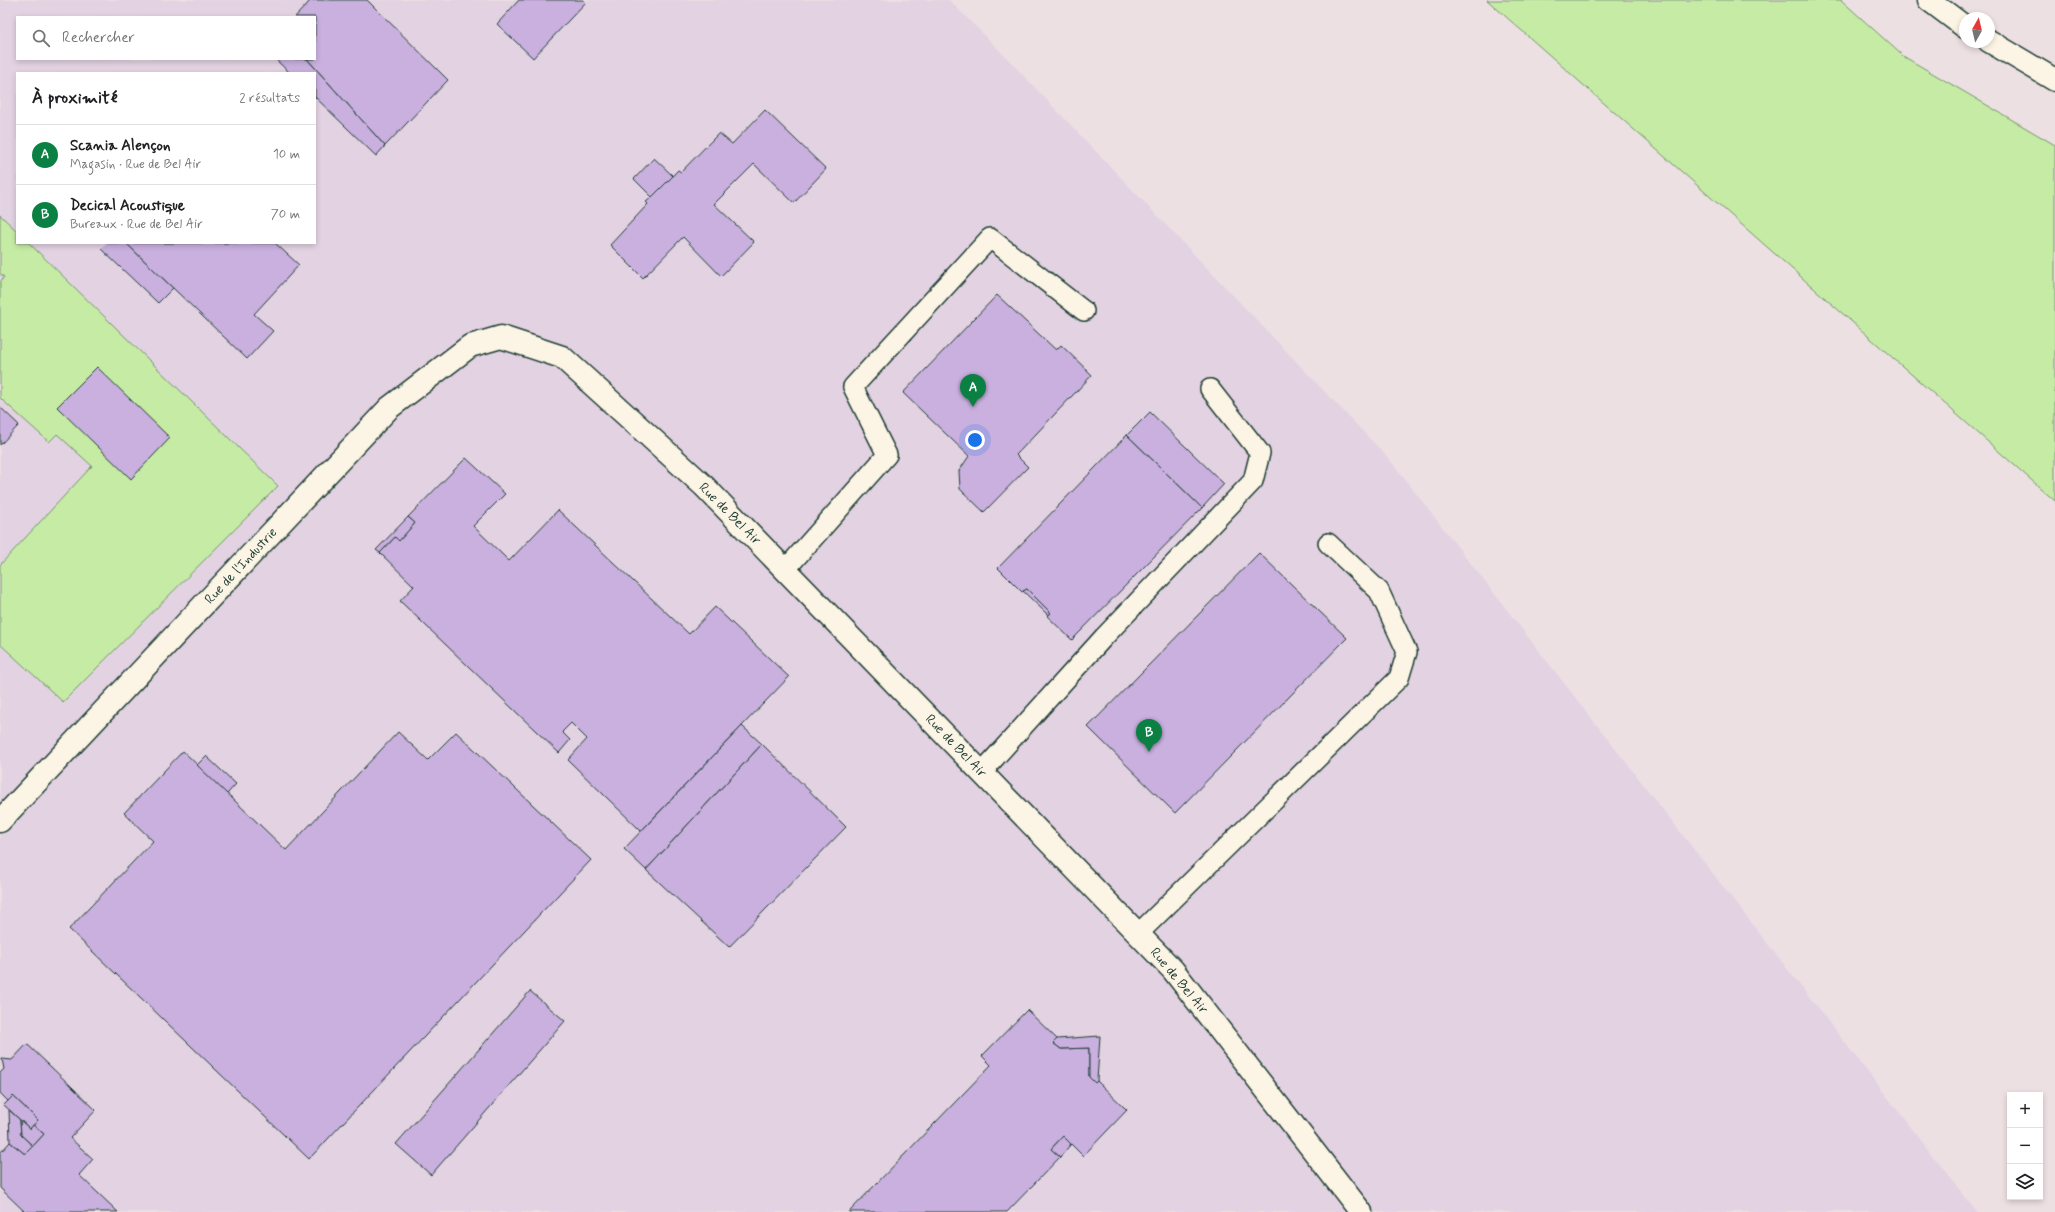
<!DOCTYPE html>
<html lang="fr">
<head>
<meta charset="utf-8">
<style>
  :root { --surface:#fff; --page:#f6f6f6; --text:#202124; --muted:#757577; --line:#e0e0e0; --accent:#0b8043 }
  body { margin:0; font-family:Mynerve,sans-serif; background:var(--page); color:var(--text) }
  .controls { position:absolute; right:12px; bottom:12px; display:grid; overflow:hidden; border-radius:0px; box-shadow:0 2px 6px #0003 }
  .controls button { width:36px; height:36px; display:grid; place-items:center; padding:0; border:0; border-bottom:1px solid var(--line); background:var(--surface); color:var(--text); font:20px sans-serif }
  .compass { position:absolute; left:1959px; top:12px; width:36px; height:36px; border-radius:50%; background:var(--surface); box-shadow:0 2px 6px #0003; rotate:8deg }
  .you { position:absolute; left:975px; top:440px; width:14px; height:14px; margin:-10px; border:3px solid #fff; border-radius:50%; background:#1a73e8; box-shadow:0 0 0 6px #1a73e833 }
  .badge { display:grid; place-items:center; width:26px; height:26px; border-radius:50%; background:var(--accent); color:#fff; font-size:13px; font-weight:700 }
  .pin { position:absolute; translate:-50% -33px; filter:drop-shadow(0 1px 2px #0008) }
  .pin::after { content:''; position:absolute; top:21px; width:14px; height:12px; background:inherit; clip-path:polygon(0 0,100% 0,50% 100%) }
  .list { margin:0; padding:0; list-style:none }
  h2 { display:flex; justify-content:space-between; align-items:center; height:52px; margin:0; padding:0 16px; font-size:17px }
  h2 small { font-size:13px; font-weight:400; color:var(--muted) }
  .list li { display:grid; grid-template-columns:26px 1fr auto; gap:12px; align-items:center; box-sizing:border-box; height:60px; padding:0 16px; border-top:1px solid var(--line) }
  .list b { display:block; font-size:15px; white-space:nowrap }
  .list p { margin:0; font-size:13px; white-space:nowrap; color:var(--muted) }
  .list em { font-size:13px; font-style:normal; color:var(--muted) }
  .icon { flex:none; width:22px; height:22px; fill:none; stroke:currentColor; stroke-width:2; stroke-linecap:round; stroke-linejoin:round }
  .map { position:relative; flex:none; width:2055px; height:1212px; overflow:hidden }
  .search { position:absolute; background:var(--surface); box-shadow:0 2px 6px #0003; left:16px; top:16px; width:300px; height:44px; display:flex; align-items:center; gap:10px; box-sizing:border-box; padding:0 14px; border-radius:0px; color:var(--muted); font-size:15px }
  .panel { position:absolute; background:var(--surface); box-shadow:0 2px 6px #0003; left:16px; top:72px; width:300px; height:172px; border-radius:0px }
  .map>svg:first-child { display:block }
  .built { fill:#e2d2e2; fill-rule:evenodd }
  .green { fill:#c6eba5; stroke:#72946c }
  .building { fill:#c9b0df; stroke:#1f3d34 }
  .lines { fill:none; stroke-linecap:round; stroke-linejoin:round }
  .lane-casing { stroke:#1f3d34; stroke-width:22 }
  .street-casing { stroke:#1f3d34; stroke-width:25 }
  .lane { stroke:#fcf5e5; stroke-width:19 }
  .street { stroke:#fcf5e5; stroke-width:22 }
  .labels { text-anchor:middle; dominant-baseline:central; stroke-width:4; stroke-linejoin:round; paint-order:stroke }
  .street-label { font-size:14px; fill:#1f3d34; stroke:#fcf5e5 }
</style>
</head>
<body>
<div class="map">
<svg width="2055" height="1212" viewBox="0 0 2055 1212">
  <rect width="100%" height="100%" fill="#ede0e3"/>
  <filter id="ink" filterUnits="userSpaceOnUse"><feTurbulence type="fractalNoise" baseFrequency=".025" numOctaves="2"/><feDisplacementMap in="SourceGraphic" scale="8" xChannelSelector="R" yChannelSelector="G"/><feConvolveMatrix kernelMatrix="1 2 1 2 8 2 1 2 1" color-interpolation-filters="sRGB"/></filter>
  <g filter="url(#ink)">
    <!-- built -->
    <path class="built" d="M 0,0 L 949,0 L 1002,53 L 1389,459 L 1977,1212 L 0,1212 ZM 17,17 L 315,17 L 315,59 L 17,59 ZM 17,73 L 315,73 L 315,243 L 17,243 Z"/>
    <!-- green -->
    <g class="green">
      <polygon points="1487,0 1841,0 1903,56 2055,145 2055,501"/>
      <polygon points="0,215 17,231 17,243 29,243 278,486 63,702 0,644 0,565 92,466 57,434 49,442 0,398 0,282 4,277 0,274"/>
    </g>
    <!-- building -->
    <g class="building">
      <polygon points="311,0 367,0 448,80 385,146 307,59 315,59 315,17 295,17"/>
      <polygon points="519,0 584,0 586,2 533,58 497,24"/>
      <polygon points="275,59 307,59 385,146 376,156 315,97 315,73 290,73"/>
      <polygon points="765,110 826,169 794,203 754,164 714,204 754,242 721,276 683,237 643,278 610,245 648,204 646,202 652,197 678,170 681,172 719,133 732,144"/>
      <polygon points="654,158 673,176 652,197 634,179"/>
      <polygon points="107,243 126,243 173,288 158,303 101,249"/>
      <polygon points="126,243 275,243 299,265 254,314 273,331 247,359"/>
      <polygon points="997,295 1056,350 1061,345 1092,375 1016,455 1028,467 984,512 960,489 959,471 969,456 903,393"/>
      <polygon points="97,367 170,438 131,479 57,407"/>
      <polygon points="0,407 19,425 0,445"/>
      <polygon points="1150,412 1224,484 1202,508 1127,435"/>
      <polygon points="1127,435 1202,508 1072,640 1047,616 1051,613 1027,589 1022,592 998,568"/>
      <polygon points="466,458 505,494 473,526 509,561 558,510 689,634 715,607 789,677 641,831 568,760 587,739 571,723 562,732 570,740 559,753 400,601 414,586 380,553 395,537 399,541 415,523 408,517"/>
      <polygon points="408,517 415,523 399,541 395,537 380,553 376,550"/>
      <polygon points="1259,553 1347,638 1175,813 1088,727"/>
      <polygon points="1027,589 1051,613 1048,615 1023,591"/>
      <polygon points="742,726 762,744 646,870 624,849"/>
      <polygon points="398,732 428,760 456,732 591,860 309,1159 69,929 153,841 124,813 183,751 286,850"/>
      <polygon points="762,744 846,827 729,947 646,870"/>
      <polygon points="206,756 236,784 227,794 197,765"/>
      <polygon points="530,991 565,1021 431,1175 396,1144"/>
      <polygon points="1027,1010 1057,1039 1053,1043 1061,1049 1089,1048 1089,1077 1095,1083 1097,1081 1127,1110 1083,1156 1063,1136 1051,1149 1060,1157 1007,1212 849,1212 991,1065 982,1056"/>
      <polygon points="1100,1036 1097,1081 1095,1083 1089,1077 1089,1048 1061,1049 1053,1043 1057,1039"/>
      <polygon points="27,1044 96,1110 70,1138 93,1159 79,1175 118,1212 25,1212 0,1188 0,1153 10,1142 25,1154 44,1134 33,1125 38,1120 13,1096 8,1101 0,1093 0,1073 4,1069 2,1059 12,1060"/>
      <polygon points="13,1096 38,1120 30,1129 4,1105"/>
      <polygon points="9,1110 20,1120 21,1135 33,1146 25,1154 10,1142"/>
      <polygon points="20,1120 30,1129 33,1125 44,1134 33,1146 21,1135"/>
      <polygon points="1063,1136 1071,1144 1060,1157 1051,1149"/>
    </g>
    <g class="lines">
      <defs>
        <g id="lane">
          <polyline points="785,570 887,455 853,387 990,238 1084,311"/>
          <polyline points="982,772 1104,637 1253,481 1260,453 1210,389"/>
          <polyline points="1138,934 1399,678 1407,652 1379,591 1328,543"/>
        </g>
        <g id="street">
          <polyline points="1929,0 1965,27"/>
          <polyline points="1989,41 2055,80"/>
          <polyline points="0,821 389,408 470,346 501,337 562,357 704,486 1173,970 1361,1212"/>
        </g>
      </defs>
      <!-- lane casing -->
      <use href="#lane" class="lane-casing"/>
      <!-- street casing -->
      <use href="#street" class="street-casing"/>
      <!-- lane -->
      <use href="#lane" class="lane"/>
      <!-- street -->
      <use href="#street" class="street"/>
    </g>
  </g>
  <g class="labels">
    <!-- street labels -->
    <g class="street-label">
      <text transform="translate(730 514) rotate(45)">Rue de Bel Air</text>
      <text transform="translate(241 566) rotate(-47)">Rue de l'Industrie</text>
      <text transform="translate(956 746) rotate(46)">Rue de Bel Air</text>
      <text transform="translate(1179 981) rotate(50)">Rue de Bel Air</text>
    </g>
  </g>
</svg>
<div class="controls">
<button>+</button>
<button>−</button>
<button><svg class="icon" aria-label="layers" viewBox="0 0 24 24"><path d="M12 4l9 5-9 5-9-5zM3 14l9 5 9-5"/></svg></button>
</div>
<svg class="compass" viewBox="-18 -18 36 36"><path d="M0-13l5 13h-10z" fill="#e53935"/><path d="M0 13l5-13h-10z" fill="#757577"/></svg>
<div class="you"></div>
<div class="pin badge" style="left:973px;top:407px">A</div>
<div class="pin badge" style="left:1149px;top:752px">B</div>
<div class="search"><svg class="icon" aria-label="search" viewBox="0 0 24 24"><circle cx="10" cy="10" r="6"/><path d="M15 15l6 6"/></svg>Rechercher</div>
<section class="panel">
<h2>À proximité<small>2 résultats</small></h2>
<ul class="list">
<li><span class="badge">A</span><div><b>Scania Alençon</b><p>Magasin · Rue de Bel Air</p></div><em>10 m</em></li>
<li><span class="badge">B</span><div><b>Decical Acoustique</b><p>Bureaux · Rue de Bel Air</p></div><em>70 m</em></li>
</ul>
</section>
</div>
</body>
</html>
